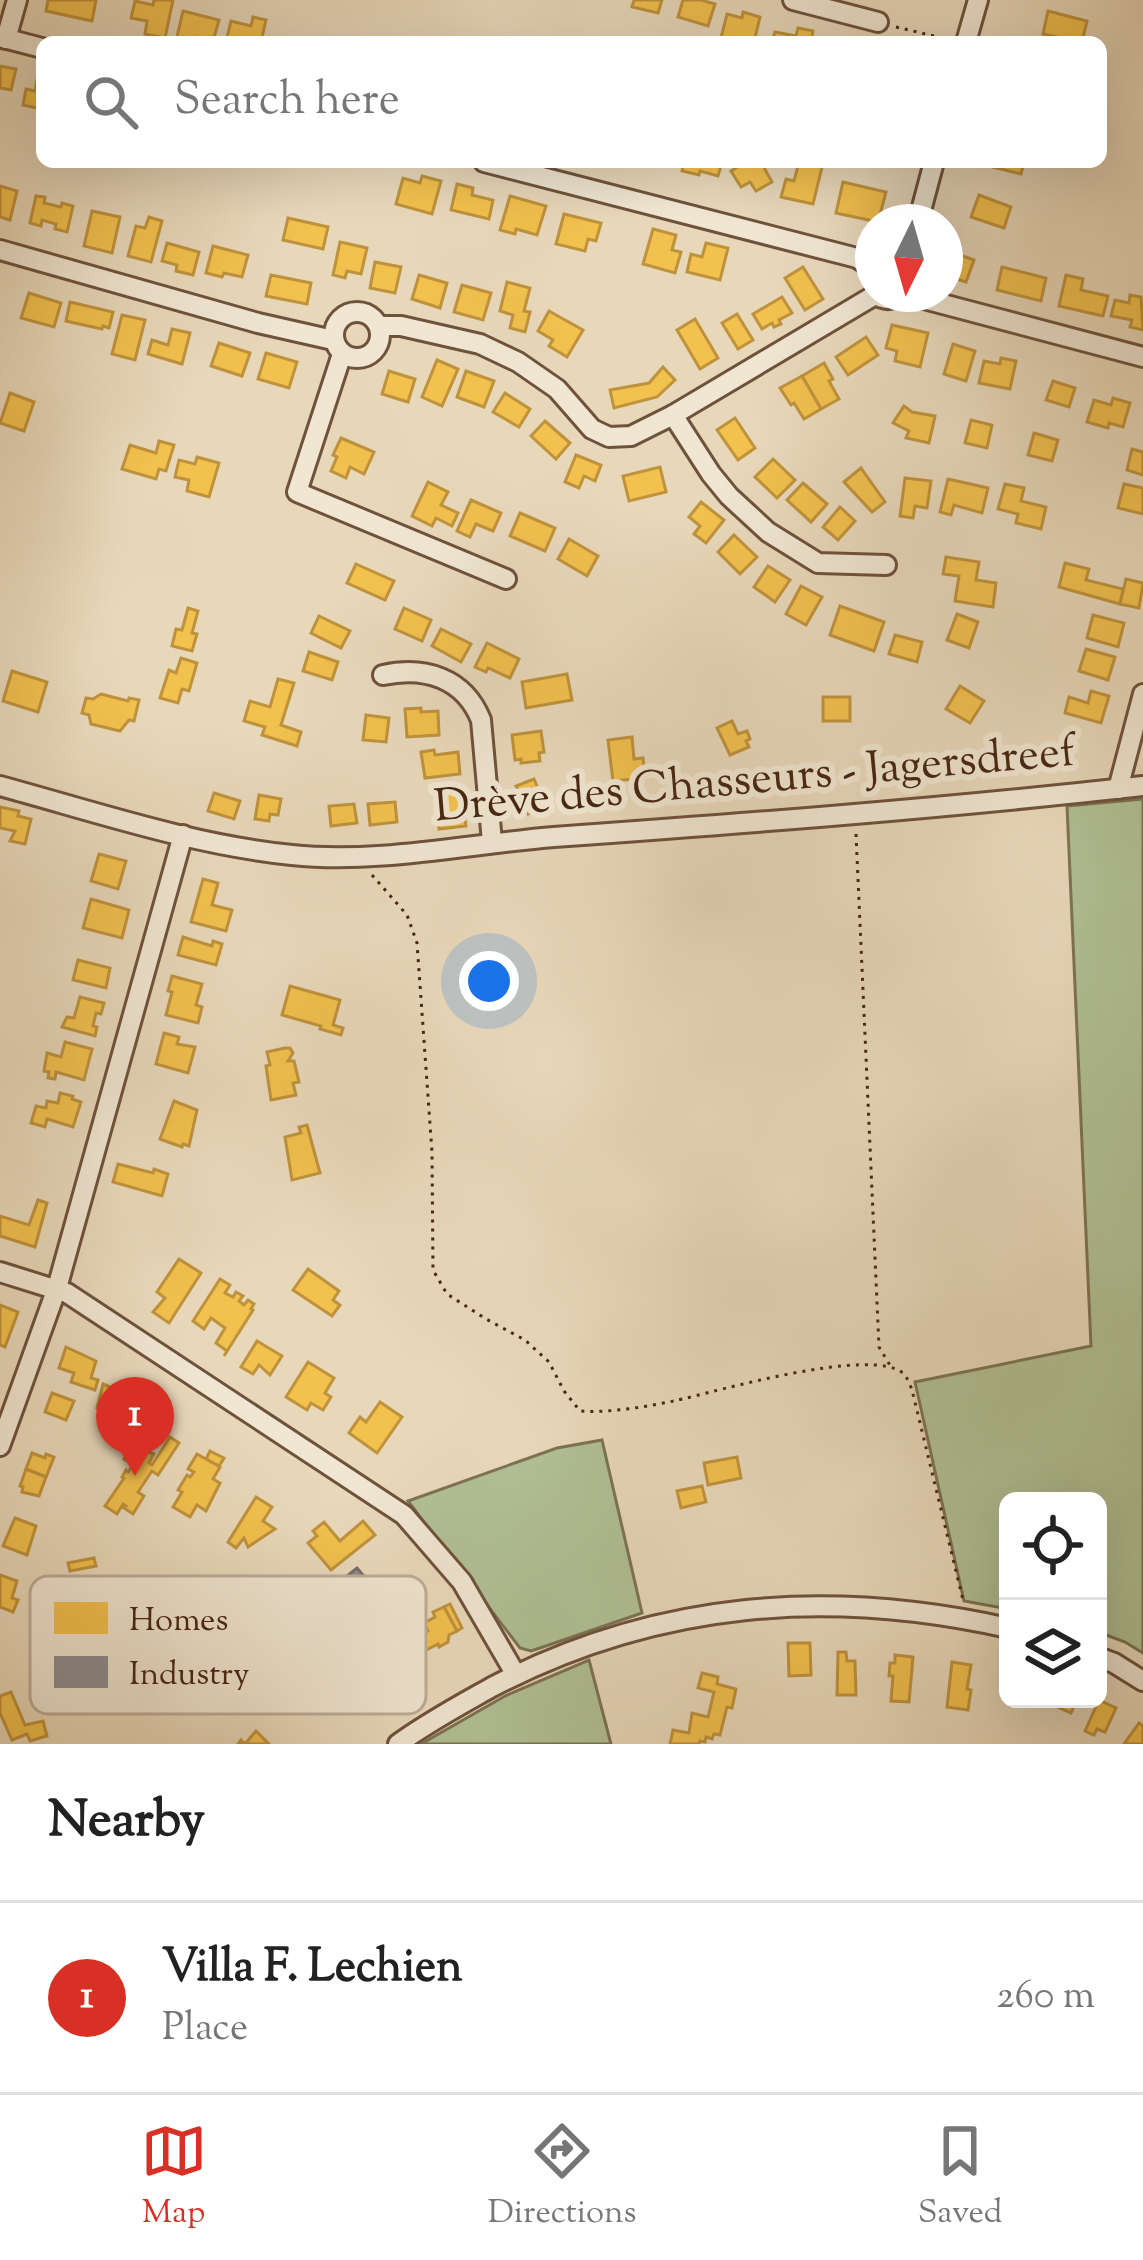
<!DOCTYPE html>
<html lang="en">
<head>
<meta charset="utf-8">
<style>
  :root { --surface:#fff; --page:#f2f2f2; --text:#222; --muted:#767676; --line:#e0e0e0; --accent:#d93025 }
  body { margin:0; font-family:"Sorts Mill Goudy",serif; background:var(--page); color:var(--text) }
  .controls { position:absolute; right:36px; bottom:36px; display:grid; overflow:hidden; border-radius:18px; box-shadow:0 12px 48px #0002 }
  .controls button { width:108px; height:108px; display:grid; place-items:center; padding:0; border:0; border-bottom:3px solid var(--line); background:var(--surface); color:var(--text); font:60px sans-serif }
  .compass { position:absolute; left:855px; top:204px; width:108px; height:108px; border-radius:50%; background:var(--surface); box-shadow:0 12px 48px #0002; rotate:185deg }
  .you { position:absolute; left:489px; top:981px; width:42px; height:42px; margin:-30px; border:9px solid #fff; border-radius:50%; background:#1a73e8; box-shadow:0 0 0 18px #1a73e833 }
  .badge { display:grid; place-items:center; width:78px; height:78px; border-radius:50%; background:var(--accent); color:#fff; font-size:39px; font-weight:700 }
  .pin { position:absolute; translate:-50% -99px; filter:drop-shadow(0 3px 6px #0008) }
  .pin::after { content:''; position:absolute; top:63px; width:42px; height:36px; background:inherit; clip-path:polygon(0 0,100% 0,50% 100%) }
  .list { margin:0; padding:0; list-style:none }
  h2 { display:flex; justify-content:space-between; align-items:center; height:156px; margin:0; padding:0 48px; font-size:51px }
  h2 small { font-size:39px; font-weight:400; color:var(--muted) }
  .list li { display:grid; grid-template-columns:78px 1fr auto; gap:36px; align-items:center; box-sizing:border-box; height:192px; padding:0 48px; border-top:3px solid var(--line) }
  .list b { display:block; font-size:45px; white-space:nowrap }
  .list p { margin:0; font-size:39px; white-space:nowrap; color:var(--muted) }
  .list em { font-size:39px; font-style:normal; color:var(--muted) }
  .icon { flex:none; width:66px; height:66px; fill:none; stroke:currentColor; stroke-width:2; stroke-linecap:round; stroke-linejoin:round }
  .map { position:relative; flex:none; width:1143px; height:1744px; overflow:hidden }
  .search { position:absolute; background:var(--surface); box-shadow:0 12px 48px #0002; left:36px; right:36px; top:36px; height:132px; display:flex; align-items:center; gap:30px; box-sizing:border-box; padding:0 42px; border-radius:18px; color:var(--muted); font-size:45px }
  .sheet { height:348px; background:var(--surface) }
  nav { display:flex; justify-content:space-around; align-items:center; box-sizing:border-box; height:168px; border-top:3px solid var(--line); background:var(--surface); font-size:33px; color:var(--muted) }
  nav a { display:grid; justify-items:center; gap:6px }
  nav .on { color:var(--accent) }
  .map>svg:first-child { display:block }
  .green { fill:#b0c094; stroke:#7c7353; stroke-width:3 }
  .homes { fill:#f2c14e; stroke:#bf923c; stroke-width:3 }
  .industry { fill:#8d8d92; stroke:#786e6c; stroke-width:3 }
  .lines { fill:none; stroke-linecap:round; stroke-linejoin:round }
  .street-casing { stroke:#6f523c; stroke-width:24 }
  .path { stroke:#472612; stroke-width:3; stroke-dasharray:3 6; stroke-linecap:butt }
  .street { stroke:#f0e6d2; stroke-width:18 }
  .labels { text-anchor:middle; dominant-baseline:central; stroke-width:12; stroke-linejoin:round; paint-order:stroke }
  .street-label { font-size:45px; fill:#472612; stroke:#f0e6d2 }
  .key { fill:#f0e6d2; stroke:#bdac98; stroke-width:3 }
  .key-label { font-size:33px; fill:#472612 }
</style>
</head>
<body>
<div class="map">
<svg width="1143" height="1744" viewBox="0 0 1143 1744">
  <rect width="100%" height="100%" fill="#e8d8ba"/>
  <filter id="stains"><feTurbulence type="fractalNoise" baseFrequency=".00167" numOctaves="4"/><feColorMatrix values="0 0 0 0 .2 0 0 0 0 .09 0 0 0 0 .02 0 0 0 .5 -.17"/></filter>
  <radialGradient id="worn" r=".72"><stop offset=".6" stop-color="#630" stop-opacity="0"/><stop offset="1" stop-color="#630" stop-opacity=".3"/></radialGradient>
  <!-- green -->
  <g class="green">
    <polygon points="1143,799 1143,1653 1125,1642 1098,1632 1098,1501 1008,1501 1008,1609 964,1601 915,1382 1091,1346 1067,806"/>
    <polygon points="602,1440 642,1613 540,1648 531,1651 520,1648 408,1501 557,1448"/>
    <polygon points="589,1660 611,1744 421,1744 505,1696"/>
  </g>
  <!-- homes -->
  <g class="homes">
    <polygon points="48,0 96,0 92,21 46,11"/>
    <polygon points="154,0 173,0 165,38 145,34 147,21 131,18 135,1 153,5"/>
    <polygon points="634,0 662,0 658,13 632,7"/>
    <polygon points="683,0 701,0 715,4 708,26 678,17"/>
    <polygon points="183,11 219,20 213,41 195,37 194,42 176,41"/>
    <polygon points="1048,11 1087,21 1082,42 1043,34"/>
    <polygon points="743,12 760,17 754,42 720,42 727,14 742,18"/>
    <polygon points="253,17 266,20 261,42 226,42 231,21 251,26"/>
    <polygon points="798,28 813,31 811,42 772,42 775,32 796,36"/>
    <polygon points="0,66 16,69 11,90 0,88"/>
    <polygon points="38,74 42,75 42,109 23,105 26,89 35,91"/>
    <polygon points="684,162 722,162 718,176 700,171 699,175 682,171"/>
    <polygon points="746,162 761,162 772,182 756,191 750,182 741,187 731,171"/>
    <polygon points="799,162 822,167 813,204 781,197 786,179 794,181"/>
    <polygon points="985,162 1024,162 1021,174 984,165"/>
    <polygon points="422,176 441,181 432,214 396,204 403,178 420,183"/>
    <polygon points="843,182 886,192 878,222 836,213"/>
    <polygon points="457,184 473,188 472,195 493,200 489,219 451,210"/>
    <polygon points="0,186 17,191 10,220 0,217"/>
    <polygon points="979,195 1011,207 1004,228 971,217"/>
    <polygon points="36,196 45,197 44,203 61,207 62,203 73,206 67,232 55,229 56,224 42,220 41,226 30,223"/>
    <polygon points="510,196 546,206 537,235 516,229 515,234 500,230"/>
    <polygon points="92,211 120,217 112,253 84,246"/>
    <polygon points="564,214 601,223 596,241 588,239 585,251 556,244"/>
    <polygon points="149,217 162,221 151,262 128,256 136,226 145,228"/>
    <polygon points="288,218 328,227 323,249 283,240"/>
    <polygon points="653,229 676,235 672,250 681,252 675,273 643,264"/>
    <polygon points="340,242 367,248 361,274 347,271 345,278 333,275"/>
    <polygon points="167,243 199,252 193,275 176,271 177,265 162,261"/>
    <polygon points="706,243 728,248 720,280 687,272 691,254 702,257"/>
    <polygon points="213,246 248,255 242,277 224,273 222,277 206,273"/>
    <polygon points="946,250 974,260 966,282 945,275"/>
    <polygon points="375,262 401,267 395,293 370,288"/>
    <polygon points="803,267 823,299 805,310 785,278"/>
    <polygon points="1002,267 1046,278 1041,301 997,290"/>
    <polygon points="271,275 311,283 307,304 266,296"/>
    <polygon points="419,275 447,283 440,308 412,299"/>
    <polygon points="1066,275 1083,279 1081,290 1108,296 1103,316 1059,306"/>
    <polygon points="507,282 530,288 524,311 530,312 525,332 510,328 513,315 500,311"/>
    <polygon points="462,285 491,293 483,320 454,312"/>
    <polygon points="29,293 61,303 54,327 21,318"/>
    <polygon points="1130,295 1141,297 1143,330 1130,327 1132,320 1111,316 1115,300 1129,303"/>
    <polygon points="782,297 792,313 779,320 781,324 774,327 772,323 762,329 753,314"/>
    <polygon points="70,302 113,312 109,328 103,326 102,329 66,321"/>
    <polygon points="549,311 583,330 567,357 549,346 553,340 538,331"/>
    <polygon points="737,314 753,340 738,349 722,323"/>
    <polygon points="122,315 145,320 135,360 112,354"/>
    <polygon points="695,319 718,358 700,369 677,330"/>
    <polygon points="892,325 928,333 920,367 895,361 897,351 886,348"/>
    <polygon points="172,329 190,333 182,364 148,354 152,340 168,345"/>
    <polygon points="866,337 878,355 848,375 836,357"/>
    <polygon points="219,343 250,353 242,376 211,366"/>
    <polygon points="953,344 975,351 966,381 944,374"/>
    <polygon points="266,353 297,362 289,388 258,379"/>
    <polygon points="1001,358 1016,361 1010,389 979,383 984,361 1000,364"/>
    <polygon points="437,360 458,369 442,406 422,397"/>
    <polygon points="824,363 833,379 829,381 839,399 821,409 802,376"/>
    <polygon points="663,367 675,380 657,397 614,408 610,390 649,383"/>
    <polygon points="389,371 415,379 408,402 382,394"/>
    <polygon points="466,371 494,381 484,407 457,397"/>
    <polygon points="802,376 821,409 804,419 794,403 791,405 780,388"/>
    <polygon points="1053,381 1075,388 1069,407 1046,400"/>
    <polygon points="10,393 34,402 24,431 0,423"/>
    <polygon points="505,393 530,409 519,427 493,412"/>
    <polygon points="1113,398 1130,403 1123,427 1109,423 1108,428 1087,422 1094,400 1111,405"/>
    <polygon points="904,406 912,412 935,416 929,443 906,438 909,431 893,423"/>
    <polygon points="735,418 755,448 738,460 717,430"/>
    <polygon points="971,420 992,425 987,448 965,443"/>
    <polygon points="545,421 570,443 556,459 531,436"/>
    <polygon points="1034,433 1058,440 1052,461 1028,455"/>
    <polygon points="341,438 374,452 364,474 350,467 346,478 331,471 337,457 333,455"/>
    <polygon points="159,441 174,445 166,471 159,469 156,479 122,469 130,445 156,453"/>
    <polygon points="1132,449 1143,452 1143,475 1127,470"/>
    <polygon points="576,455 601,465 595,481 584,476 579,488 565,482"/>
    <polygon points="197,457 219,463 209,497 187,491 189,480 175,477 179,460 195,464"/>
    <polygon points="773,459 795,480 777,498 755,477"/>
    <polygon points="660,467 666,492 629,501 623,476"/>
    <polygon points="861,468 885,502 872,512 844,482"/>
    <polygon points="905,478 931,481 927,508 915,506 913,518 900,516"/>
    <polygon points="948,479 988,488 982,513 954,505 951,515 940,512"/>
    <polygon points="428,482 448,492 441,505 458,513 452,526 436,518 432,526 412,516"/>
    <polygon points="803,483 827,504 811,522 787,500"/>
    <polygon points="1005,484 1024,488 1021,501 1046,507 1041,529 1016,523 1018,514 998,509"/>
    <polygon points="1124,484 1143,488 1143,514 1118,508"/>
    <polygon points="471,500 501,513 493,531 476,524 470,537 457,531"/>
    <polygon points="701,502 724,520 706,543 694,534 700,526 689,517"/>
    <polygon points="840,507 855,521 838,540 823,527"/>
    <polygon points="520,513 555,528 545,551 510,536"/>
    <polygon points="734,535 757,557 740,574 718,552"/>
    <polygon points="569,539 598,556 587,576 558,559"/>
    <polygon points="946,557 979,562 976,580 996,583 993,607 955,601 959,576 943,574"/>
    <polygon points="1065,563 1089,569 1086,580 1123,589 1120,604 1059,587"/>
    <polygon points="356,564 394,581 385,600 347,583"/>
    <polygon points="768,566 790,580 775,602 754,587"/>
    <polygon points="1126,579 1143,583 1139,608 1120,604"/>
    <polygon points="801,586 822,597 806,625 786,614"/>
    <polygon points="840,606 884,622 874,651 830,635"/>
    <polygon points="188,608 198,611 192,633 197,634 192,651 172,646 176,629 182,630"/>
    <polygon points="404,608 431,620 422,641 395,629"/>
    <polygon points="957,614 978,622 969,648 947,640"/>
    <polygon points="1093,615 1124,623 1118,647 1087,638"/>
    <polygon points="319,616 350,631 341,648 311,633"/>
    <polygon points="441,629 471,644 461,662 432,646"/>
    <polygon points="895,635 922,642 917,662 889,654"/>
    <polygon points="487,643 519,659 510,678 488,668 486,672 475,667"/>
    <polygon points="1086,649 1115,657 1108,680 1079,671"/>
    <polygon points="309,652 338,662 332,680 303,671"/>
    <polygon points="181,658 197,663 189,691 182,689 178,703 160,698 169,670 176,673"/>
    <polygon points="12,671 47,682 38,712 3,701"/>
    <polygon points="567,674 572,700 526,708 522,682"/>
    <polygon points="278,679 294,683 281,725 301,732 297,746 262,735 265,727 244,721 250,701 270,707"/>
    <polygon points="960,686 984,701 970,723 946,709"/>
    <polygon points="1091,691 1109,696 1101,723 1065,713 1069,697 1088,703"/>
    <polygon points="101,694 128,701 129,698 139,700 134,721 129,720 120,731 91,724 89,715 82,713 86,698 93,699"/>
    <rect x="823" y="697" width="27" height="24"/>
    <polygon points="421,708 421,712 438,711 439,735 407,737 405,709"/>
    <polygon points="366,715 389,718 386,742 363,740"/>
    <polygon points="732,721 738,734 747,731 750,739 746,741 749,747 730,755 717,728"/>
    <polygon points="541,731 544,752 539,753 540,761 521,763 521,759 515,760 512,735"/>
    <polygon points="632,737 634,759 643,758 645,778 613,781 608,740"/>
    <polygon points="434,750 435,755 458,752 460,774 425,778 421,752"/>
    <polygon points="534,779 546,807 528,814 516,786"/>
    <polygon points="461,792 466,826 439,829 434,796"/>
    <polygon points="214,793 240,801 234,819 208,811"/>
    <polygon points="259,795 281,799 278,815 270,814 269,821 255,819"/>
    <polygon points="395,802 397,822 370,825 368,804"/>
    <polygon points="354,804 357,823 331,826 329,806"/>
    <polygon points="0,807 19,811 18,816 31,819 25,844 10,841 15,831 0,828"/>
    <polygon points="99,854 126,861 118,889 91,881"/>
    <polygon points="203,879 218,883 212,905 232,910 226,931 191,922"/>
    <polygon points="91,899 129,910 122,938 83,928"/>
    <polygon points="183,937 212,946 213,941 222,944 216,965 178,955"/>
    <polygon points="78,960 110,968 106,988 73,980"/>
    <polygon points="172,976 202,984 196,1005 202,1007 198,1023 166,1015 172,992 168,991"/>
    <polygon points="290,986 340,1000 333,1025 343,1028 341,1035 320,1029 321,1026 282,1015"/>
    <polygon points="80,997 104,1003 101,1014 96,1013 93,1026 97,1027 95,1036 62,1027 67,1017 74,1018"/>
    <polygon points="164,1033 179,1037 177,1044 195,1047 188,1073 156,1064"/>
    <polygon points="65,1042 92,1049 84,1080 56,1072 55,1079 48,1078 49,1072 44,1071 47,1053 61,1057"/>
    <polygon points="285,1048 290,1048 293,1053 288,1061 294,1061 299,1082 293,1083 296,1095 271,1100 266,1066 270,1065 267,1052"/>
    <polygon points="60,1093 73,1096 72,1099 81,1102 73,1127 47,1119 45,1127 31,1123 36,1106 46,1108 47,1101 58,1103"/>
    <polygon points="174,1101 197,1110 189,1146 183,1144 182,1147 160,1139"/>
    <polygon points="307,1125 320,1173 292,1180 285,1137 301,1133 299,1127"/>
    <polygon points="118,1164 153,1173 154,1169 168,1174 162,1196 113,1182"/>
    <polygon points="38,1200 47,1203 35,1247 0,1236 0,1216 29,1225"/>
    <polygon points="179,1259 201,1273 169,1323 153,1312 165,1298 157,1292"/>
    <polygon points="308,1269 339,1291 333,1300 340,1305 332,1316 293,1290"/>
    <polygon points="220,1279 230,1285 225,1293 233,1297 236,1292 243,1296 239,1301 244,1305 248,1300 254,1304 251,1309 253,1310 224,1356 227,1351 216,1343 225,1328 211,1318 204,1329 193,1321"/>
    <polygon points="0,1305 18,1312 5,1347 0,1345"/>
    <polygon points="257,1341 282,1356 270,1375 259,1365 253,1374 241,1367"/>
    <polygon points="66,1347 96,1361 91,1378 98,1380 95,1390 71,1382 74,1373 59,1368"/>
    <polygon points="308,1362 334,1378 325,1393 331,1397 323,1410 311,1403 307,1410 286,1397"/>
    <polygon points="103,1384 122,1392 114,1414 97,1408"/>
    <polygon points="52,1393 74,1401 66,1420 45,1412"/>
    <polygon points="380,1402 402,1417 377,1453 349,1433 360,1417 366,1422"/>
    <polygon points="170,1437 179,1443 158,1475 152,1471 138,1492 144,1496 133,1514 124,1508 126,1506 123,1504 117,1514 105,1506 124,1478 122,1477 126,1470 128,1472 133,1465 124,1459 137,1439 146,1445 143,1450 154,1454 149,1463 152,1465"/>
    <polygon points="210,1451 224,1458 219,1466 206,1459"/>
    <polygon points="32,1453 45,1458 46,1454 54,1457 46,1477 26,1469"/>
    <polygon points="197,1454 220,1467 213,1479 220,1483 206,1511 197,1505 190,1517 173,1507 182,1492 178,1490 187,1475 190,1477 194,1472 188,1469"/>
    <polygon points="737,1457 741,1478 708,1485 704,1463"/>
    <polygon points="26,1469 46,1477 39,1496 22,1492 23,1487 20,1486"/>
    <polygon points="702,1486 706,1502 681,1508 677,1491"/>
    <polygon points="256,1497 272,1507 263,1521 275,1529 248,1547 244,1538 236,1548 228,1542"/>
    <polygon points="15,1518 36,1526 27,1555 3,1546"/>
    <polygon points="363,1521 375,1535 331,1570 308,1543 317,1536 313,1531 324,1522 340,1541"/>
    <polygon points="94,1558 96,1566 70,1571 68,1563"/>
    <polygon points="0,1575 17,1581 12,1598 18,1600 13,1612 0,1607"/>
    <polygon points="450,1604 462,1628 457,1631 444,1607"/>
    <polygon points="444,1607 457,1631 449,1635 448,1642 439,1647 438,1644 415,1656 408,1642 428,1631 424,1623 435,1617 433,1612"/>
    <polygon points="788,1643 810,1643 811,1675 789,1676"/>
    <polygon points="838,1652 846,1652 847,1661 855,1661 856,1695 837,1695"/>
    <polygon points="895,1655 913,1657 909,1702 891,1701 893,1676 889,1676 890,1663 895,1663"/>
    <polygon points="952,1662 971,1665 967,1689 971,1690 968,1710 947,1707"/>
    <polygon points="702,1673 718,1677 717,1684 736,1689 732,1708 727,1707 720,1735 714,1734 712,1739 706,1737 705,1742 700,1741 699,1744 670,1744 673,1730 689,1733 692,1713 708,1717 714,1692 698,1688"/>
    <polygon points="11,1692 25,1725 43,1721 47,1736 30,1741 27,1734 12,1740 0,1713 0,1696"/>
    <polygon points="1040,1699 1077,1699 1071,1713"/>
    <polygon points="1099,1700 1116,1708 1105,1732 1097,1729 1094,1735 1085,1731"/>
    <polygon points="1139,1723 1143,1726 1143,1744 1124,1744"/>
    <polygon points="256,1731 269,1744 238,1744 241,1740 245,1744"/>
  </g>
  <!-- industry -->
  <polygon class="industry" points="357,1568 373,1587 361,1597 353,1594 342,1580"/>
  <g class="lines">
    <defs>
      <g id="street">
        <polyline points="793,0 878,22"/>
        <polyline points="0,37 42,48"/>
        <polyline points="6,39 17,0"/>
        <polyline points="966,42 978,0"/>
        <polyline points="484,162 857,258 872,268"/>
        <polyline points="918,222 934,162"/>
        <polyline points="0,250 258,323 333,340"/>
        <path d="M 874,294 C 884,301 892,301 902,294"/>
        <polyline points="915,294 920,298 1143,357"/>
        <circle cx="357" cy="335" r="23"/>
        <polyline points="379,326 401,326 480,344 518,362 557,389 592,429 609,437 631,436 673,415 875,295"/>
        <polyline points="342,354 297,492 506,579"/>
        <polyline points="673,415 711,474 729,496 768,532 818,563 886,565"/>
        <path d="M 383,675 C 425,666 464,678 481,720 L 492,842"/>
        <path d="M 0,786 C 96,812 193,845 292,855 C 378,864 468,844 554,837 C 751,823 947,808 1143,786"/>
        <polyline points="1118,789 1143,694"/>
        <polyline points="0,1272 67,1293 404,1515 462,1582 516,1675"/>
        <polyline points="0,1446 57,1288 183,835"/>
        <polyline points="1098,1657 1114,1663 1143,1681"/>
        <path d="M 398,1744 C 428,1722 460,1705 492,1687 C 657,1601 828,1588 1008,1628"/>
      </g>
    </defs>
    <!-- street casing -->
    <use href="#street" class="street-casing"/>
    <!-- path -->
    <g class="path">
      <polyline points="896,27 951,40"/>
      <polyline points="856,834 879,1347 891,1367"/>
      <path d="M 372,875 L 407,915 L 417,943 L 432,1152 L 433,1270 L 447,1294 L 486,1319 L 525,1340 L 549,1362 L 564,1391 L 580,1411 C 611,1413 643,1407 674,1401 C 715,1392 873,1345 904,1374 C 907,1377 911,1387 912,1390 L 963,1600"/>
    </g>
    <!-- street -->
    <use href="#street" class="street"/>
  </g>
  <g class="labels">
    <!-- street labels -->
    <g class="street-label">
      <text transform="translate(755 782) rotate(-5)">Drève des Chasseurs - Jagersdreef</text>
    </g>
  </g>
  <!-- legend -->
  <rect x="30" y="1576" width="396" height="138" rx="18" class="key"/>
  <rect x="54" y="1602" width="54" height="32" fill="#f2c14e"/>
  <rect x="54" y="1656" width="54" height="32" fill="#8d8d92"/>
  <g class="key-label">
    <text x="129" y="1630">Homes</text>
    <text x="129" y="1684">Industry</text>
  </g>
  <rect width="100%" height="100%" filter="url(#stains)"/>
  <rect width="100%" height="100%" fill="url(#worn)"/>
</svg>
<div class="controls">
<button><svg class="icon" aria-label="locate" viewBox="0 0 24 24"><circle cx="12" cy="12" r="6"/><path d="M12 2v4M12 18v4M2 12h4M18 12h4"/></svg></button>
<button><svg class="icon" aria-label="layers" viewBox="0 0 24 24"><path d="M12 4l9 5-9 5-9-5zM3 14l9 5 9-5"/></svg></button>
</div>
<svg class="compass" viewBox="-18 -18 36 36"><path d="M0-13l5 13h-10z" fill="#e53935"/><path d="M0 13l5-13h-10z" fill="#767676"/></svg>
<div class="you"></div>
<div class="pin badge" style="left:135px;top:1476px">1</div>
<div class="search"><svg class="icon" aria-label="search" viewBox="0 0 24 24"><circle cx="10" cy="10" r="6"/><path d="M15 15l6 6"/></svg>Search here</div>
</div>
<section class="sheet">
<h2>Nearby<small></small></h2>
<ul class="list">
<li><span class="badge">1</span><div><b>Villa F. Lechien</b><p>Place</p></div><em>260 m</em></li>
</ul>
</section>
<nav>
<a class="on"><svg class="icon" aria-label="map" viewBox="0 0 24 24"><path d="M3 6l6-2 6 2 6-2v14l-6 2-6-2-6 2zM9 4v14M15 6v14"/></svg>Map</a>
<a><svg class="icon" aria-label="directions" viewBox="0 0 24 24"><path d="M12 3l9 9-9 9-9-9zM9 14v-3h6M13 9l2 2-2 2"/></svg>Directions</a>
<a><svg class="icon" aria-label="saved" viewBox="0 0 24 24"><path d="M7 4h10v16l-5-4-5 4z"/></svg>Saved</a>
</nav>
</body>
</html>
